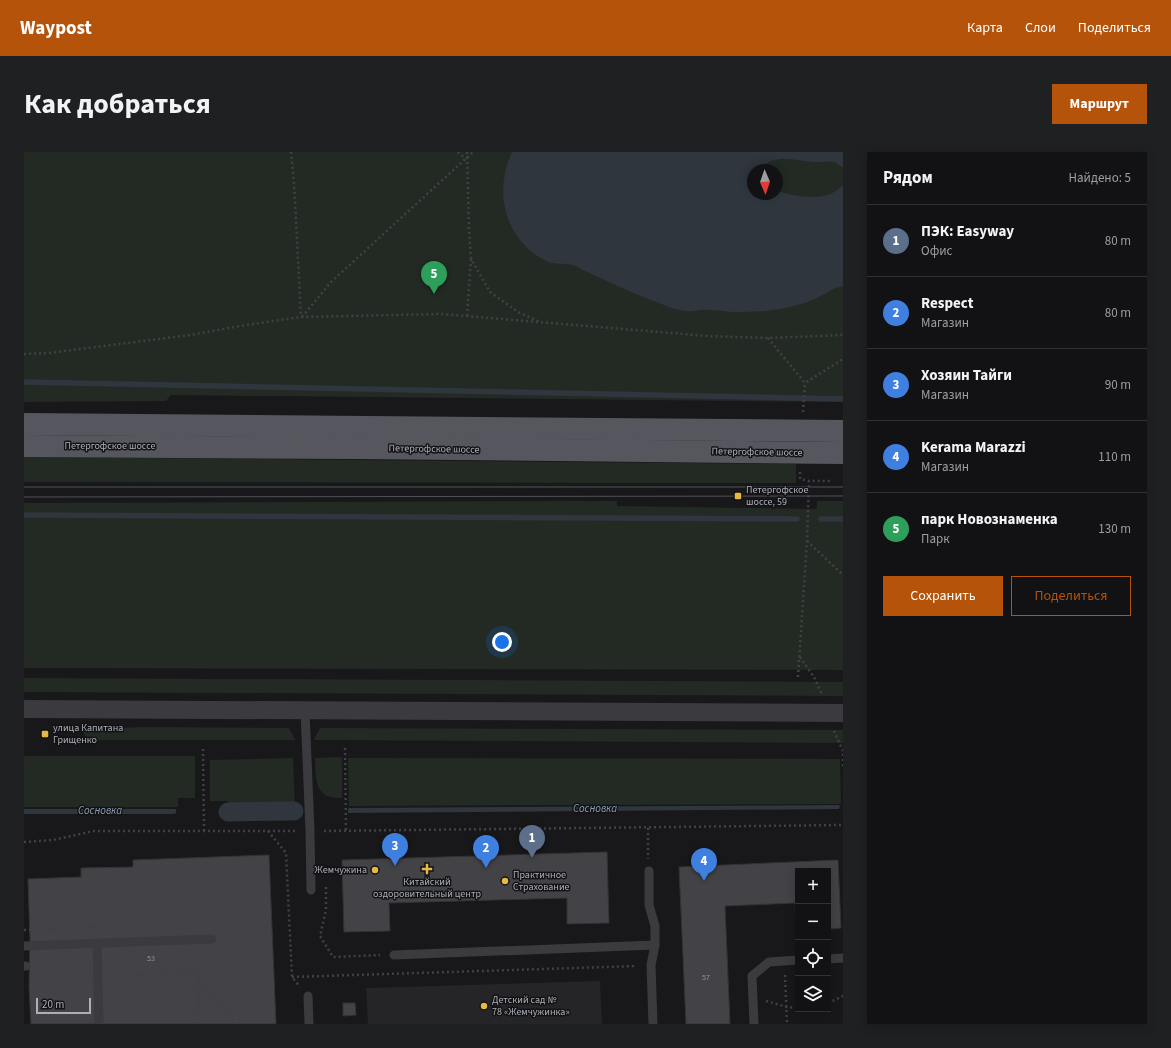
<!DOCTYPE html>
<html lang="ru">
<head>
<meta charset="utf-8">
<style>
  :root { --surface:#121214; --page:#1f2022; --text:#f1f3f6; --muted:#9c9ea0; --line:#313234; --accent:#b45309 }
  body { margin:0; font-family:"Source Sans 3",sans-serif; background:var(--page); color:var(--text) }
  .controls { position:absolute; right:12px; bottom:12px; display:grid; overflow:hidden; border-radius:0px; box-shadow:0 2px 10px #0003 }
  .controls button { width:36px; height:36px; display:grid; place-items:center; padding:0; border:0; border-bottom:1px solid var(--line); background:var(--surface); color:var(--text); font:20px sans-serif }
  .compass { position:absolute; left:723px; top:12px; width:36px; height:36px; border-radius:50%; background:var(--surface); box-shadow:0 2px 10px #0003; rotate:178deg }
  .scale { position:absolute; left:12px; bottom:10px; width:55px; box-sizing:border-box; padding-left:4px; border:2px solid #acafb9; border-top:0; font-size:11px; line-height:14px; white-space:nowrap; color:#acafb9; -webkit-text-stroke:3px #131315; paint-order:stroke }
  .you { position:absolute; left:478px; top:490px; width:14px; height:14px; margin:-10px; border:3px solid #fff; border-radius:50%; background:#1a73e8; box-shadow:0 0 0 6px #1a73e833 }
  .badge { display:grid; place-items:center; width:26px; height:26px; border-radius:50%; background:var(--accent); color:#fff; font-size:13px; font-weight:700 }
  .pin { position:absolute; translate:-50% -33px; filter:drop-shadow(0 1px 2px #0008) }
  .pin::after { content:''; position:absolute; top:21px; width:14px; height:12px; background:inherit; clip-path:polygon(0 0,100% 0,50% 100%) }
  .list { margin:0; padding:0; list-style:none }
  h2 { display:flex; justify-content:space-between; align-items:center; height:52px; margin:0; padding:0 16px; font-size:17px }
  h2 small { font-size:13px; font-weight:400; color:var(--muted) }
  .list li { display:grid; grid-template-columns:26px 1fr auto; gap:12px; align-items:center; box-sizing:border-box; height:72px; padding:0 16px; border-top:1px solid var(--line) }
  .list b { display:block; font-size:15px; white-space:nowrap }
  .list p { margin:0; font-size:13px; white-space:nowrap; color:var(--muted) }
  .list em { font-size:13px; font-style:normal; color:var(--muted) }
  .actions { display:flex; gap:8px; padding:12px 16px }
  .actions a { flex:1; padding:9px 0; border:1px solid var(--accent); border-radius:0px; text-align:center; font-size:14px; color:var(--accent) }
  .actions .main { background:var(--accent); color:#fff }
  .icon { flex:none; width:22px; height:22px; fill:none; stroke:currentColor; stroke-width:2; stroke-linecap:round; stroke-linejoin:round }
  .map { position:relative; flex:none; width:819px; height:872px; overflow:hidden; border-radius:0px }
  header { display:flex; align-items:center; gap:24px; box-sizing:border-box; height:56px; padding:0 20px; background:var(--accent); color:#fff }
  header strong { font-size:19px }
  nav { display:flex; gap:22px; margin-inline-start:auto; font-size:14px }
  .intro { display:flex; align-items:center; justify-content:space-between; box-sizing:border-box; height:96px; padding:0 24px }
  h1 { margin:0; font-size:28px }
  .button { padding:10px 18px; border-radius:0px; background:var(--accent); color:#fff; font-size:14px; font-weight:700 }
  main { display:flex; gap:24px; padding:0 24px }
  aside { flex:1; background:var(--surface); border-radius:0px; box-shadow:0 2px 10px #0003 }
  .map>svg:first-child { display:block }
  .built { fill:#252427 }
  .green { fill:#232a24; fill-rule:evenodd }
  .water { fill:#2f363e }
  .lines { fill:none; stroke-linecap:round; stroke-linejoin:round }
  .stream { stroke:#2f363e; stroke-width:5.5 }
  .canal { stroke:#2f363e; stroke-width:19 }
  .building { fill:#434347; stroke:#333336 }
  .path { stroke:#404146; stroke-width:2.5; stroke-dasharray:2 3; stroke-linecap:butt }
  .service { stroke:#3a3a3f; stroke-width:9 }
  .minor { stroke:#3a3a3f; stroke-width:18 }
  .primary { stroke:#56575e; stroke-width:22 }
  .tram { stroke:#515258; stroke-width:1 }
  .poi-dot { fill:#e7b843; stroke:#131315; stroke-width:1.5 }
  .labels { text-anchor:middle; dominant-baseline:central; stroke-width:3; stroke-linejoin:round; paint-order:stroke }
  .number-label { font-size:8px; fill:#92949c }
  .street-label { font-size:10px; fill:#acafb9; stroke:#131315 }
  .poi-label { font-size:10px; fill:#acafb9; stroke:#131315; text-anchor:start }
  .water-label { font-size:11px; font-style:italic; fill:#859bb2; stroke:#131315 }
</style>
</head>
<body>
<header>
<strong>Waypost</strong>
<nav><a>Карта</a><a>Слои</a><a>Поделиться</a></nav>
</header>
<div class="intro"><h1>Как добраться</h1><a class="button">Маршрут</a></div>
<main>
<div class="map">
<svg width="819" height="872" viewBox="0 0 819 872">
  <rect width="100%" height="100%" fill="#18181a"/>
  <!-- built -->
  <polygon class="built" points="576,829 578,872 344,872 342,836"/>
  <!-- green -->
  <g class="green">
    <path d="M 0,0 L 819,0 L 819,250 L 147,243 L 142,249 L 0,250 ZM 729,18 L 753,18 L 753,42 L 729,42 Z"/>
    <polygon points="0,305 772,312 772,331 0,330"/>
    <polygon points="593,349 593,354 793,357 793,349 819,349 819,518 0,516 0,351"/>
    <polygon points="0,526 819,530 819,544 0,540"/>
    <polygon points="115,575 265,576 271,588 69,588 63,586 58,579"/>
    <polygon points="296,576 819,578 819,591 290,588"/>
    <polygon points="0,604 171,604 171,646 154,646 154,655 0,655"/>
    <path d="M 318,605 L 318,646 C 290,647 292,628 291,606 Z"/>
    <polygon points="269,606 271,656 204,657 204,649 186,649 186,608"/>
    <polygon points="324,606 816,607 817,652 325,654"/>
  </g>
  <!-- water -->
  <g class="water">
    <path d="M 488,0 L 819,0 L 819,16 C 807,6 804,11 790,10 C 770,9 751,0 735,18 L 729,18 L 729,42 L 753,42 L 753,39 C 774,45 803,51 819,33 L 819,134 C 807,136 800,143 789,148 C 765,158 738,160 712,160 C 703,160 694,158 685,158 C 677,157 669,160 661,159 C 651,158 641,153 632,150 C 606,140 582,129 557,117 C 555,116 552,114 549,113 C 540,111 530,113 522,109 C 481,88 469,41 488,0 Z"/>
    <polygon points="815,653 816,654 815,657 324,661 324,658 325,656"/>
    <polygon points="0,657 152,657 152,661 150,662 0,662"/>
  </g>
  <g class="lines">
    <!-- stream -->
    <g class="stream">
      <polyline points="0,230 819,247"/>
      <polyline points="0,363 773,367"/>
      <polyline points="797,367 819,367"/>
    </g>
    <!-- canal -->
    <polyline class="canal" points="204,660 270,659"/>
  </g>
  <!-- building -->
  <g class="building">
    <polygon points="583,700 585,771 543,772 543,746 365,751 366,779 320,780 318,708"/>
    <polygon points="245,703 252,872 7,872 5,835 6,787 4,727 57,725 57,716 109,715 109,708"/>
    <polygon points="814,708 817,776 804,777 804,719 774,719 774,778 772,778 771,751 701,754 706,872 662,872 655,715"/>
    <polygon points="319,851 331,851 332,863 319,864"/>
  </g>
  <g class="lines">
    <!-- path -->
    <g class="path">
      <polyline points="267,0 270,31 277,164"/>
      <polyline points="434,0 442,7"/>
      <polyline points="443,0 445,78 447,107 466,140 494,160 516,170"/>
      <polyline points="443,164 447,107"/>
      <polyline points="278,165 307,130 449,0"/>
      <polyline points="744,186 781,231 819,207"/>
      <polyline points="0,202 25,201 166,183 222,173 277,165 417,162 684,184 744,186 819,183"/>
      <polyline points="779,260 781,231"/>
      <polyline points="776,320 776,327 785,329"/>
      <polyline points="783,389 819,423"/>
      <polyline points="776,505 790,525 798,543"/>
      <polyline points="774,525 783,388 785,329 808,329"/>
      <polyline points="810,579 819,599 819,617"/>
      <polyline points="321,596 322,679"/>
      <polyline points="179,597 180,679"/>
      <polyline points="624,676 624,707"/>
      <polyline points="244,679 262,701 268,825 276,835"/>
      <polyline points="300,679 819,673"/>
      <polyline points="0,690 29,688 70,679 273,679"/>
      <polyline points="302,735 302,758 296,784 309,805 356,803"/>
      <polyline points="0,778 75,775"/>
      <polyline points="761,823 763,872"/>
      <polyline points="87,824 172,820 174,830 174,872"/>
      <polyline points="268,825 613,814"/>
      <polyline points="174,830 213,872"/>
      <polyline points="742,849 763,855 774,856"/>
      <polyline points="804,851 819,844"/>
    </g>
    <!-- service -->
    <g class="service">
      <polyline points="281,558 286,679 287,738"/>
      <polyline points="625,719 625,753 631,774 631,793 627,813 629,872"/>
      <polyline points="73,792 75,872"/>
      <polyline points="0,794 188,787"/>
      <polyline points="370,803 631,793"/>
      <polyline points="804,807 819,806"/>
      <polyline points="0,814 2,814"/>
      <polyline points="284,844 285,872"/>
      <polyline points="730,872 728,824 745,810 774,808"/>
    </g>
    <!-- minor -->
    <polyline class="minor" points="0,557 819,561"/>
    <!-- primary -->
    <g class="primary">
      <polyline points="0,272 819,279"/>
      <polyline points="0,294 331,296 819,301"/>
    </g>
    <!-- tram -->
    <g class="tram">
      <polyline points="0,335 819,335"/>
      <polyline points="0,345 819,344"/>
    </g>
  </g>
  <!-- markers -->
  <g class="poi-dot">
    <rect x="710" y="340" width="8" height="8" rx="2"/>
    <rect x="17" y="578" width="8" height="8" rx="2"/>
    <path d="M401 711h4v4h4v4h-4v4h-4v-4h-4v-4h4z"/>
    <circle cx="351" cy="718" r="4"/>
    <circle cx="481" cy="729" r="4"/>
    <circle cx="460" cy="854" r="4"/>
  </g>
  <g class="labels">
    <!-- number labels -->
    <g class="number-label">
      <text x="127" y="806">53</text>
      <text x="682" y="825">57</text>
    </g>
    <!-- street labels -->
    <g class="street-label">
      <text x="86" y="294">Петергофское шоссе</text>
      <text transform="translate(410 297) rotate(1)">Петергофское шоссе</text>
      <text transform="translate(733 300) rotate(1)">Петергофское шоссе</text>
    </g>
    <!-- poi labels -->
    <g class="poi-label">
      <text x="722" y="338">Петергофское<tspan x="722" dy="12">шоссе, 59</tspan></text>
      <text x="29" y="576">улица Капитана<tspan x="29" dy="12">Грищенко</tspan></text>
      <text x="343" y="718" text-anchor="end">Жемчужина</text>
      <text x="489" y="723">Практичное<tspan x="489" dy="12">Страхование</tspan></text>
      <text x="403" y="730" text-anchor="middle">Китайский<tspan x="403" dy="12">оздоровительный центр</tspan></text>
      <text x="468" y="848">Детский сад №<tspan x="468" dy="12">78 «Жемчужинка»</tspan></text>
    </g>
    <!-- water labels -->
    <g class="water-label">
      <text x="571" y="656">Сосновка</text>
      <text x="76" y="658">Сосновка</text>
    </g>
  </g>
</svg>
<div class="controls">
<button>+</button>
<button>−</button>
<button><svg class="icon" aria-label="locate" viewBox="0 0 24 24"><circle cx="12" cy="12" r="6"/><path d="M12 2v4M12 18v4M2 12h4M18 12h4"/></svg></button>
<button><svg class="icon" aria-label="layers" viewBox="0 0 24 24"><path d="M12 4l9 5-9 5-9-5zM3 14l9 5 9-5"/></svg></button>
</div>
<svg class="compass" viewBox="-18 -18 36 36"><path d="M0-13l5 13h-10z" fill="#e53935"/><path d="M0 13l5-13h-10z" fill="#9c9ea0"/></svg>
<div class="scale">20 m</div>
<div class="you"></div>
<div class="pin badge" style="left:508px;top:706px;background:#5c6f8a">1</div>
<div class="pin badge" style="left:462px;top:716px;background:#3f7fe0">2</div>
<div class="pin badge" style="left:371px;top:714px;background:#3f7fe0">3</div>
<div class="pin badge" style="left:680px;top:729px;background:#3f7fe0">4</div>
<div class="pin badge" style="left:410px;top:142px;background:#2e9e5b">5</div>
</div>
<aside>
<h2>Рядом<small>Найдено: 5</small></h2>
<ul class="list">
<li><span class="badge" style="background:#5c6f8a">1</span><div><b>ПЭК: Easyway</b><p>Офис</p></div><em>80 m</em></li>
<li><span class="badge" style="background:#3f7fe0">2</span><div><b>Respect</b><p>Магазин</p></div><em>80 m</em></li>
<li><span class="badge" style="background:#3f7fe0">3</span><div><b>Хозяин Тайги</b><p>Магазин</p></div><em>90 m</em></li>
<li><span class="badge" style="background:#3f7fe0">4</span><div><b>Kerama Marazzi</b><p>Магазин</p></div><em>110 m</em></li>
<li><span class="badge" style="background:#2e9e5b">5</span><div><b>парк Новознаменка</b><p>Парк</p></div><em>130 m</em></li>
</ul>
<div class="actions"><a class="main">Сохранить</a><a>Поделиться</a></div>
</aside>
</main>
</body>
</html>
